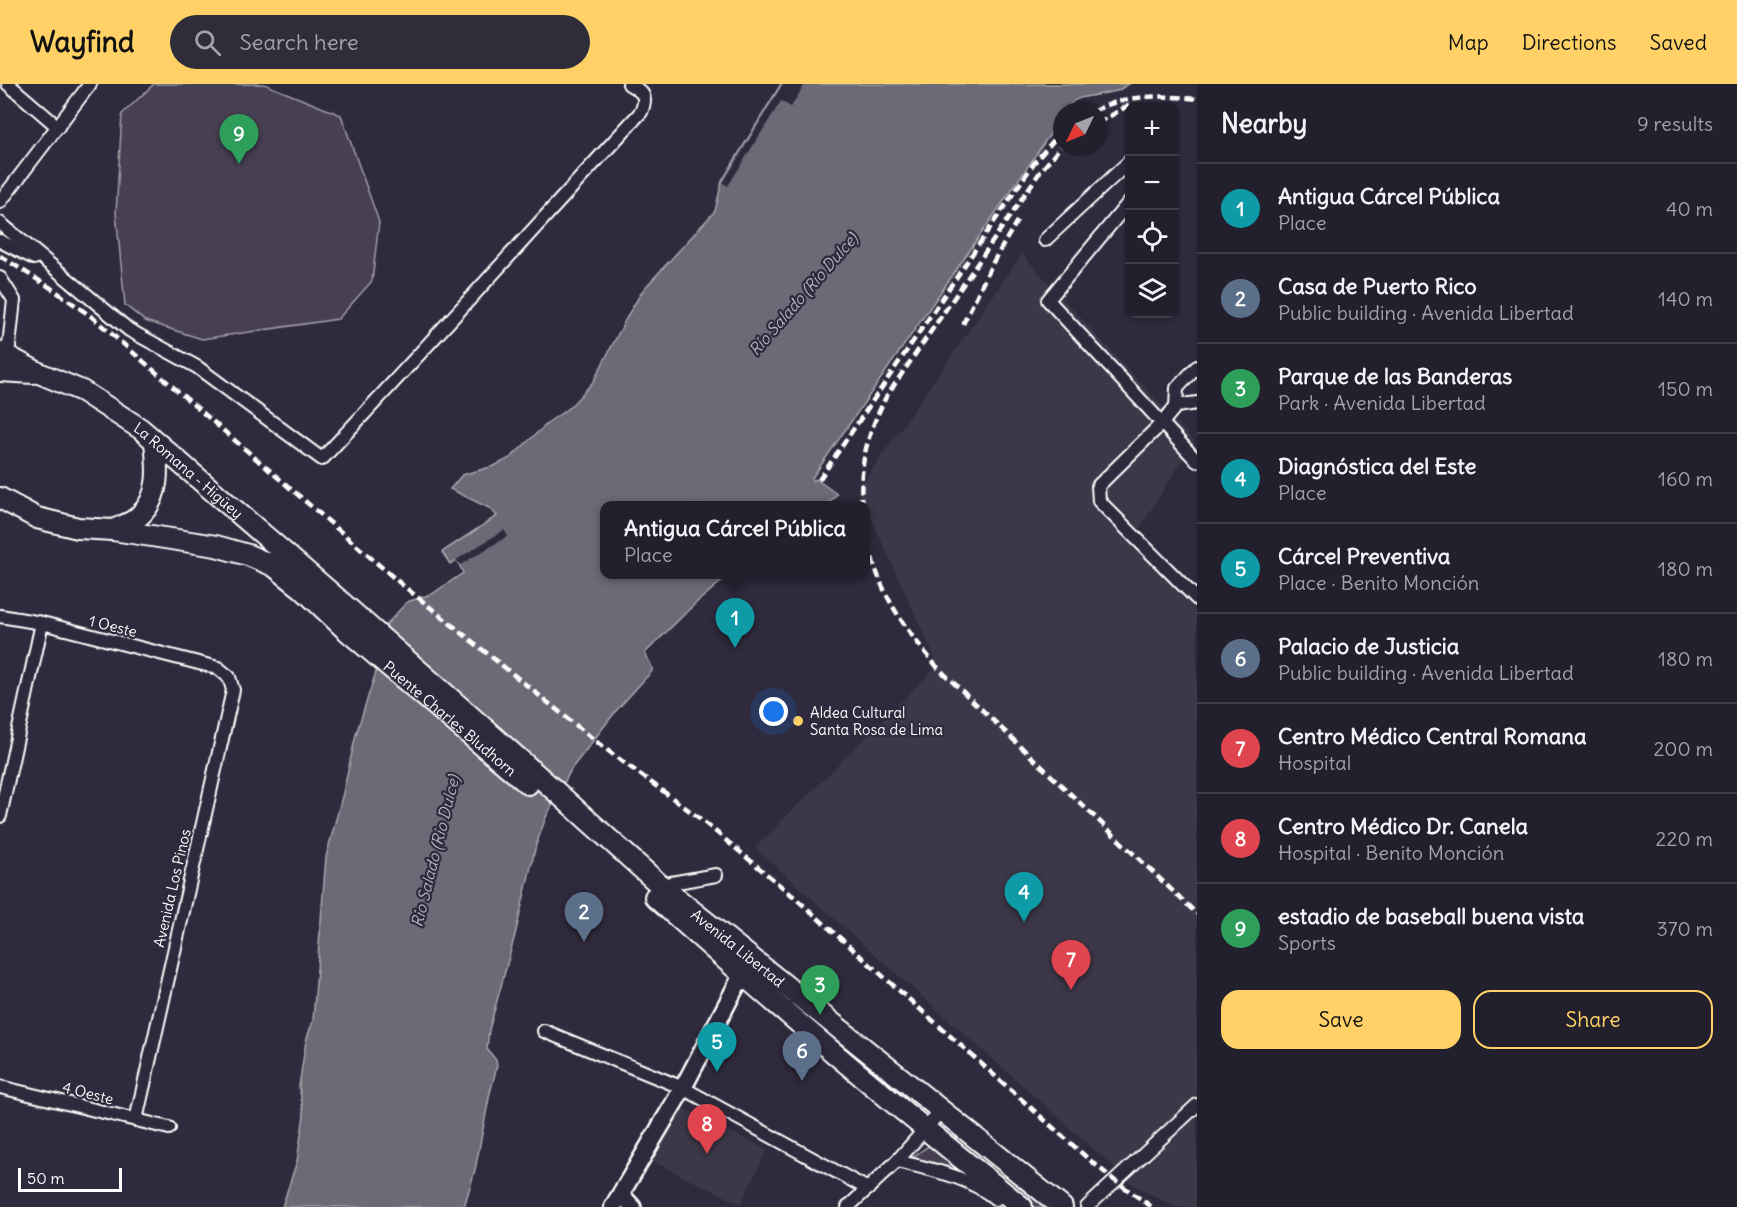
<!DOCTYPE html>
<html lang="en">
<head>
<meta charset="utf-8">
<style>
  :root { --surface:#23202e; --page:#2f2d3a; --text:#f1f3f6; --muted:#a3a3aa; --line:#403e4a; --accent:#ffd166 }
  body { margin:0; font-family:Delius,sans-serif; background:var(--page); color:var(--text) }
  .controls { position:absolute; right:18px; top:18px; display:grid; overflow:hidden; border-radius:12px; box-shadow:0 2px 4px #0004 }
  .controls button { width:54px; height:54px; display:grid; place-items:center; padding:0; border:0; border-bottom:2px solid var(--line); background:var(--surface); color:var(--text); font:30px sans-serif }
  .compass { position:absolute; left:1053px; top:18px; width:54px; height:54px; border-radius:50%; background:var(--surface); box-shadow:0 2px 4px #0004; rotate:227deg }
  .scale { position:absolute; left:18px; bottom:15px; width:104px; box-sizing:border-box; padding-left:6px; border:3px solid #fff; border-top:0; font-size:16px; line-height:21px; white-space:nowrap; color:#fff; -webkit-text-stroke:4px #2f2a3d; paint-order:stroke }
  .you { position:absolute; left:774px; top:628px; width:21px; height:21px; margin:-15px; border:4px solid #fff; border-radius:50%; background:#1a73e8; box-shadow:0 0 0 9px #1a73e833 }
  .badge { display:grid; place-items:center; width:39px; height:39px; border-radius:50%; background:var(--accent); color:#fff; font-size:20px; font-weight:700 }
  .pin { position:absolute; translate:-50% -50px; filter:drop-shadow(0 2px 3px #0008) }
  .pin::after { content:''; position:absolute; top:32px; width:21px; height:18px; background:inherit; clip-path:polygon(0 0,100% 0,50% 100%) }
  .popup { position:absolute; left:600px; top:417px; width:270px; height:78px; box-sizing:border-box; display:grid; place-content:center; border-radius:12px; background:var(--surface); filter:drop-shadow(0 2px 4px #0005); font-size:20px; white-space:nowrap; color:var(--muted) }
  .popup b { font-size:22px; color:var(--text) }
  .popup::after { content:''; position:absolute; left:50%; top:100%; margin-left:-12px; border:12px solid transparent; border-top-color:var(--surface) }
  .list { margin:0; padding:0; list-style:none }
  h2 { display:flex; justify-content:space-between; align-items:center; height:78px; margin:0; padding:0 24px; font-size:26px }
  h2 small { font-size:20px; font-weight:400; color:var(--muted) }
  .list li { display:grid; grid-template-columns:39px 1fr auto; gap:18px; align-items:center; box-sizing:border-box; height:90px; padding:0 24px; border-top:2px solid var(--line) }
  .list b { display:block; font-size:22px; white-space:nowrap }
  .list p { margin:0; font-size:20px; white-space:nowrap; color:var(--muted) }
  .list em { font-size:20px; font-style:normal; color:var(--muted) }
  .actions { display:flex; gap:12px; padding:18px 24px }
  .actions a { flex:1; padding:14px 0; border:2px solid var(--accent); border-radius:18px; text-align:center; font-size:21px; color:var(--accent) }
  .actions .main { background:var(--accent); color:#111 }
  .icon { flex:none; width:33px; height:33px; fill:none; stroke:currentColor; stroke-width:2; stroke-linecap:round; stroke-linejoin:round }
  .map { position:relative; flex:none; width:1197px; height:1123px; overflow:hidden }
  header { display:flex; align-items:center; gap:36px; box-sizing:border-box; height:84px; padding:0 30px; background:var(--accent); color:#111 }
  header strong { font-size:28px }
  nav { display:flex; gap:33px; margin-inline-start:auto; font-size:21px }
  .search { width:420px; height:54px; background:var(--page); display:flex; align-items:center; gap:15px; box-sizing:border-box; padding:0 21px; border-radius:33px; color:var(--muted); font-size:22px }
  main { display:flex }
  aside { flex:1; background:var(--surface) }
  .map>svg:first-child { display:block }
  .built { fill:#3c3749 }
  .green { fill:#464152; stroke:#a2a0a8; stroke-width:1.5 }
  .water { fill:#6d6a77; stroke:#a7a6ad; stroke-width:1.5 }
  .pier { fill:#2f2a3d }
  .lines { fill:none; stroke-linecap:round; stroke-linejoin:round }
  .minor-casing { stroke:#fff; stroke-width:16 }
  .tertiary-casing { stroke:#fff; stroke-width:20 }
  .secondary-casing { stroke:#fff; stroke-width:21 }
  .primary-casing { stroke:#fff; stroke-width:24 }
  .minor { stroke:#2f2a3d; stroke-width:12 }
  .tertiary { stroke:#2f2a3d; stroke-width:15 }
  .secondary { stroke:#2f2a3d; stroke-width:16 }
  .primary { stroke:#2f2a3d; stroke-width:20 }
  .rail { stroke:#fff; stroke-width:4.5; stroke-dasharray:9 4.5; stroke-linecap:butt }
  .poi-dot { fill:#ffd166; stroke:#2f2a3d; stroke-width:2 }
  .labels { text-anchor:middle; dominant-baseline:central; stroke-width:4.5; stroke-linejoin:round; paint-order:stroke }
  .street-label { font-size:15px; fill:#fff; stroke:#2f2a3d }
  .poi-label { font-size:15px; fill:#fff; stroke:#2f2a3d; text-anchor:start }
  .water-label { font-size:16px; font-style:italic; fill:#b6b4bb; stroke:#2f2a3d }
</style>
</head>
<body>
<header>
<strong>Wayfind</strong>
<div class="search"><svg class="icon" aria-label="search" viewBox="0 0 24 24"><circle cx="10" cy="10" r="6"/><path d="M15 15l6 6"/></svg>Search here</div>
<nav><a>Map</a><a>Directions</a><a>Saved</a></nav>
</header>
<main>
<div class="map">
<svg width="1197" height="1123" viewBox="0 0 1197 1123">
  <rect width="100%" height="100%" fill="#2f2a3d"/>
  <filter id="ink" filterUnits="userSpaceOnUse"><feTurbulence type="fractalNoise" baseFrequency=".0167" numOctaves="2"/><feDisplacementMap in="SourceGraphic" scale="12" xChannelSelector="R" yChannelSelector="G"/><feConvolveMatrix kernelMatrix="1 2 1 2 8 2 1 2 1" color-interpolation-filters="sRGB"/></filter>
  <g filter="url(#ink)">
    <!-- built -->
    <g class="built">
      <polygon points="1022,170 1194,357 1133,455 1197,528 1197,1123 1174,1123 1134,1101 755,764 938,581 858,406"/>
      <polygon points="675,1020 767,1066 741,1120 647,1075"/>
    </g>
    <!-- green -->
    <g class="green">
      <polygon points="154,0 264,0 341,31 379,138 372,197 338,235 202,255 145,237 125,221 116,129 122,30"/>
      <polygon points="949,1039 1045,1123 1019,1123 937,1054"/>
      <polygon points="930,1061 964,1091 907,1077"/>
    </g>
    <!-- water -->
    <polygon class="water" points="781,0 1129,0 1117,7 1080,14 1073,17 1066,27 1062,27 1062,33 812,394 812,397 816,395 837,410 827,421 604,422 604,490 729,491 696,519 645,569 652,583 652,587 616,627 572,684 546,733 536,761 515,851 489,946 487,965 496,976 497,982 490,1009 475,1086 464,1123 282,1123 297,1077 304,1031 299,1002 306,957 313,936 326,773 343,709 356,650 379,579 386,541 407,518 432,510 463,489 457,476 450,480 442,468 497,432 491,425 450,405 462,391 494,382 510,374 550,337 570,323 593,298 629,229 643,206 715,127 722,97"/>
    <!-- pier -->
    <g class="pier">
      <polygon points="783,0 805,0 791,23 781,17 728,102 723,99"/>
      <polygon points="504,446 508,452 460,481 456,476"/>
    </g>
    <g class="lines">
      <defs>
        <g id="minor">
          <polyline points="8,0 58,43"/>
          <polyline points="1130,117 1048,216 1197,377"/>
          <polyline points="0,118 90,0"/>
          <path d="M 0,139 L 129,246 L 197,283 L 322,375 C 430,260 535,143 641,28 C 648,12 643,8 629,0"/>
          <polyline points="1045,156 1130,77"/>
          <polyline points="0,157 34,174"/>
          <polyline points="0,194 14,216 8,271"/>
          <polyline points="1197,283 1177,304 1176,322 1162,339 1098,402 1099,417 1197,515"/>
          <polyline points="1176,322 1197,319"/>
          <polyline points="0,532 42,539 218,584 229,593 233,606 136,1036"/>
          <polyline points="0,732 42,539"/>
          <polyline points="660,801 716,791"/>
          <polyline points="544,947 683,1004 868,1105"/>
          <polyline points="0,1003 169,1044"/>
          <path d="M 897,1077 C 932,1086 968,1092 996,1115"/>
          <polyline points="848,1123 897,1077 941,1027"/>
          <polyline points="1087,1123 1197,1021"/>
        </g>
        <polyline id="tertiary" points="621,1110 633,1123"/>
        <polyline id="secondary" points="613,1123 683,1004 742,891"/>
        <g id="primary">
          <path id="s1" d="M 0,268 L 39,289 L 82,307 L 141,345 L 331,509 L 561,712 L 660,801 L 1062,1123"/>
          <polyline points="0,287 33,289"/>
          <path id="s2" d="M 0,414 L 37,434 L 78,444 L 113,446 L 216,462 L 248,471 L 274,482 L 303,505 L 344,544 L 528,700"/>
          <path d="M 113,446 C 121,442 132,439 138,433 C 161,414 158,384 155,358"/>
          <path d="M 655,813 C 774,920 896,1023 1022,1123"/>
        </g>
      </defs>
      <!-- minor casing -->
      <use href="#minor" class="minor-casing"/>
      <!-- tertiary casing -->
      <use href="#tertiary" class="tertiary-casing"/>
      <!-- secondary casing -->
      <use href="#secondary" class="secondary-casing"/>
      <!-- primary casing -->
      <use href="#primary" class="primary-casing"/>
      <!-- minor -->
      <use href="#minor" class="minor"/>
      <!-- tertiary -->
      <use href="#tertiary" class="tertiary"/>
      <!-- secondary -->
      <use href="#secondary" class="secondary"/>
      <!-- primary -->
      <use href="#primary" class="primary"/>
      <!-- rail -->
      <g class="rail">
        <path d="M 1094,27 C 1126,10 1163,11 1197,15"/>
        <polyline points="1098,39 1129,21"/>
        <polyline points="0,172 51,204 92,233 400,499 603,663 698,733 793,812 1085,1072 1114,1096 1152,1123"/>
        <polyline points="963,240 992,180 1017,137"/>
        <polyline points="819,396 1034,79 1053,57 1062,49"/>
        <path d="M 862,422 C 859,379 867,351 886,313 L 1040,88 L 1062,61"/>
        <path d="M 866,447 C 876,505 901,540 938,584 L 1197,830"/>
      </g>
    </g>
  </g>
  <!-- markers -->
  <circle class="poi-dot" cx="798" cy="637" r="6"/>
  <g class="labels">
    <!-- street labels -->
    <g class="street-label">
      <text stroke="none"><textPath href="#s1" startOffset="224">La Romana - Higüey</textPath></text>
      <text transform="translate(113 542) rotate(14)">1 Oeste</text>
      <text stroke="none"><textPath href="#s2" startOffset="518">Puente Charles Bludhorn</textPath></text>
      <text transform="translate(172 804) rotate(-77)">Avenida Los Pinos</text>
      <text stroke="none"><textPath href="#s1" startOffset="952">Avenida Libertad</textPath></text>
      <text transform="translate(88 1009) rotate(14)">4 Oeste</text>
    </g>
    <!-- poi labels -->
    <g class="poi-label">
      <text x="810" y="628">Aldea Cultural<tspan x="810" dy="17">Santa Rosa de Lima</tspan></text>
    </g>
    <!-- water labels -->
    <g class="water-label">
      <text transform="translate(803 210) rotate(-49)">Río Salado (Río Dulce)</text>
      <text transform="translate(435 767) rotate(-76)">Río Salado (Río Dulce)</text>
    </g>
  </g>
</svg>
<div class="controls">
<button>+</button>
<button>−</button>
<button><svg class="icon" aria-label="locate" viewBox="0 0 24 24"><circle cx="12" cy="12" r="6"/><path d="M12 2v4M12 18v4M2 12h4M18 12h4"/></svg></button>
<button><svg class="icon" aria-label="layers" viewBox="0 0 24 24"><path d="M12 4l9 5-9 5-9-5zM3 14l9 5 9-5"/></svg></button>
</div>
<svg class="compass" viewBox="-18 -18 36 36"><path d="M0-13l5 13h-10z" fill="#e53935"/><path d="M0 13l5-13h-10z" fill="#a3a3aa"/></svg>
<div class="scale">50 m</div>
<div class="you"></div>
<div class="pin badge" style="left:735px;top:564px;background:#0f9aa8">1</div>
<div class="popup"><b>Antigua Cárcel Pública</b>Place</div>
<div class="pin badge" style="left:584px;top:858px;background:#5c6f8a">2</div>
<div class="pin badge" style="left:820px;top:931px;background:#2e9e5b">3</div>
<div class="pin badge" style="left:1024px;top:838px;background:#0f9aa8">4</div>
<div class="pin badge" style="left:717px;top:988px;background:#0f9aa8">5</div>
<div class="pin badge" style="left:802px;top:997px;background:#5c6f8a">6</div>
<div class="pin badge" style="left:1071px;top:906px;background:#e0444e">7</div>
<div class="pin badge" style="left:707px;top:1070px;background:#e0444e">8</div>
<div class="pin badge" style="left:239px;top:80px;background:#2e9e5b">9</div>
</div>
<aside>
<h2>Nearby<small>9 results</small></h2>
<ul class="list">
<li><span class="badge" style="background:#0f9aa8">1</span><div><b>Antigua Cárcel Pública</b><p>Place</p></div><em>40 m</em></li>
<li><span class="badge" style="background:#5c6f8a">2</span><div><b>Casa de Puerto Rico</b><p>Public building · Avenida Libertad</p></div><em>140 m</em></li>
<li><span class="badge" style="background:#2e9e5b">3</span><div><b>Parque de las Banderas</b><p>Park · Avenida Libertad</p></div><em>150 m</em></li>
<li><span class="badge" style="background:#0f9aa8">4</span><div><b>Diagnóstica del Este</b><p>Place</p></div><em>160 m</em></li>
<li><span class="badge" style="background:#0f9aa8">5</span><div><b>Cárcel Preventiva</b><p>Place · Benito Monción</p></div><em>180 m</em></li>
<li><span class="badge" style="background:#5c6f8a">6</span><div><b>Palacio de Justicia</b><p>Public building · Avenida Libertad</p></div><em>180 m</em></li>
<li><span class="badge" style="background:#e0444e">7</span><div><b>Centro Médico Central Romana</b><p>Hospital</p></div><em>200 m</em></li>
<li><span class="badge" style="background:#e0444e">8</span><div><b>Centro Médico Dr. Canela</b><p>Hospital · Benito Monción</p></div><em>220 m</em></li>
<li><span class="badge" style="background:#2e9e5b">9</span><div><b>estadio de baseball buena vista</b><p>Sports</p></div><em>370 m</em></li>
</ul>
<div class="actions"><a class="main">Save</a><a>Share</a></div>
</aside>
</main>
</body>
</html>
